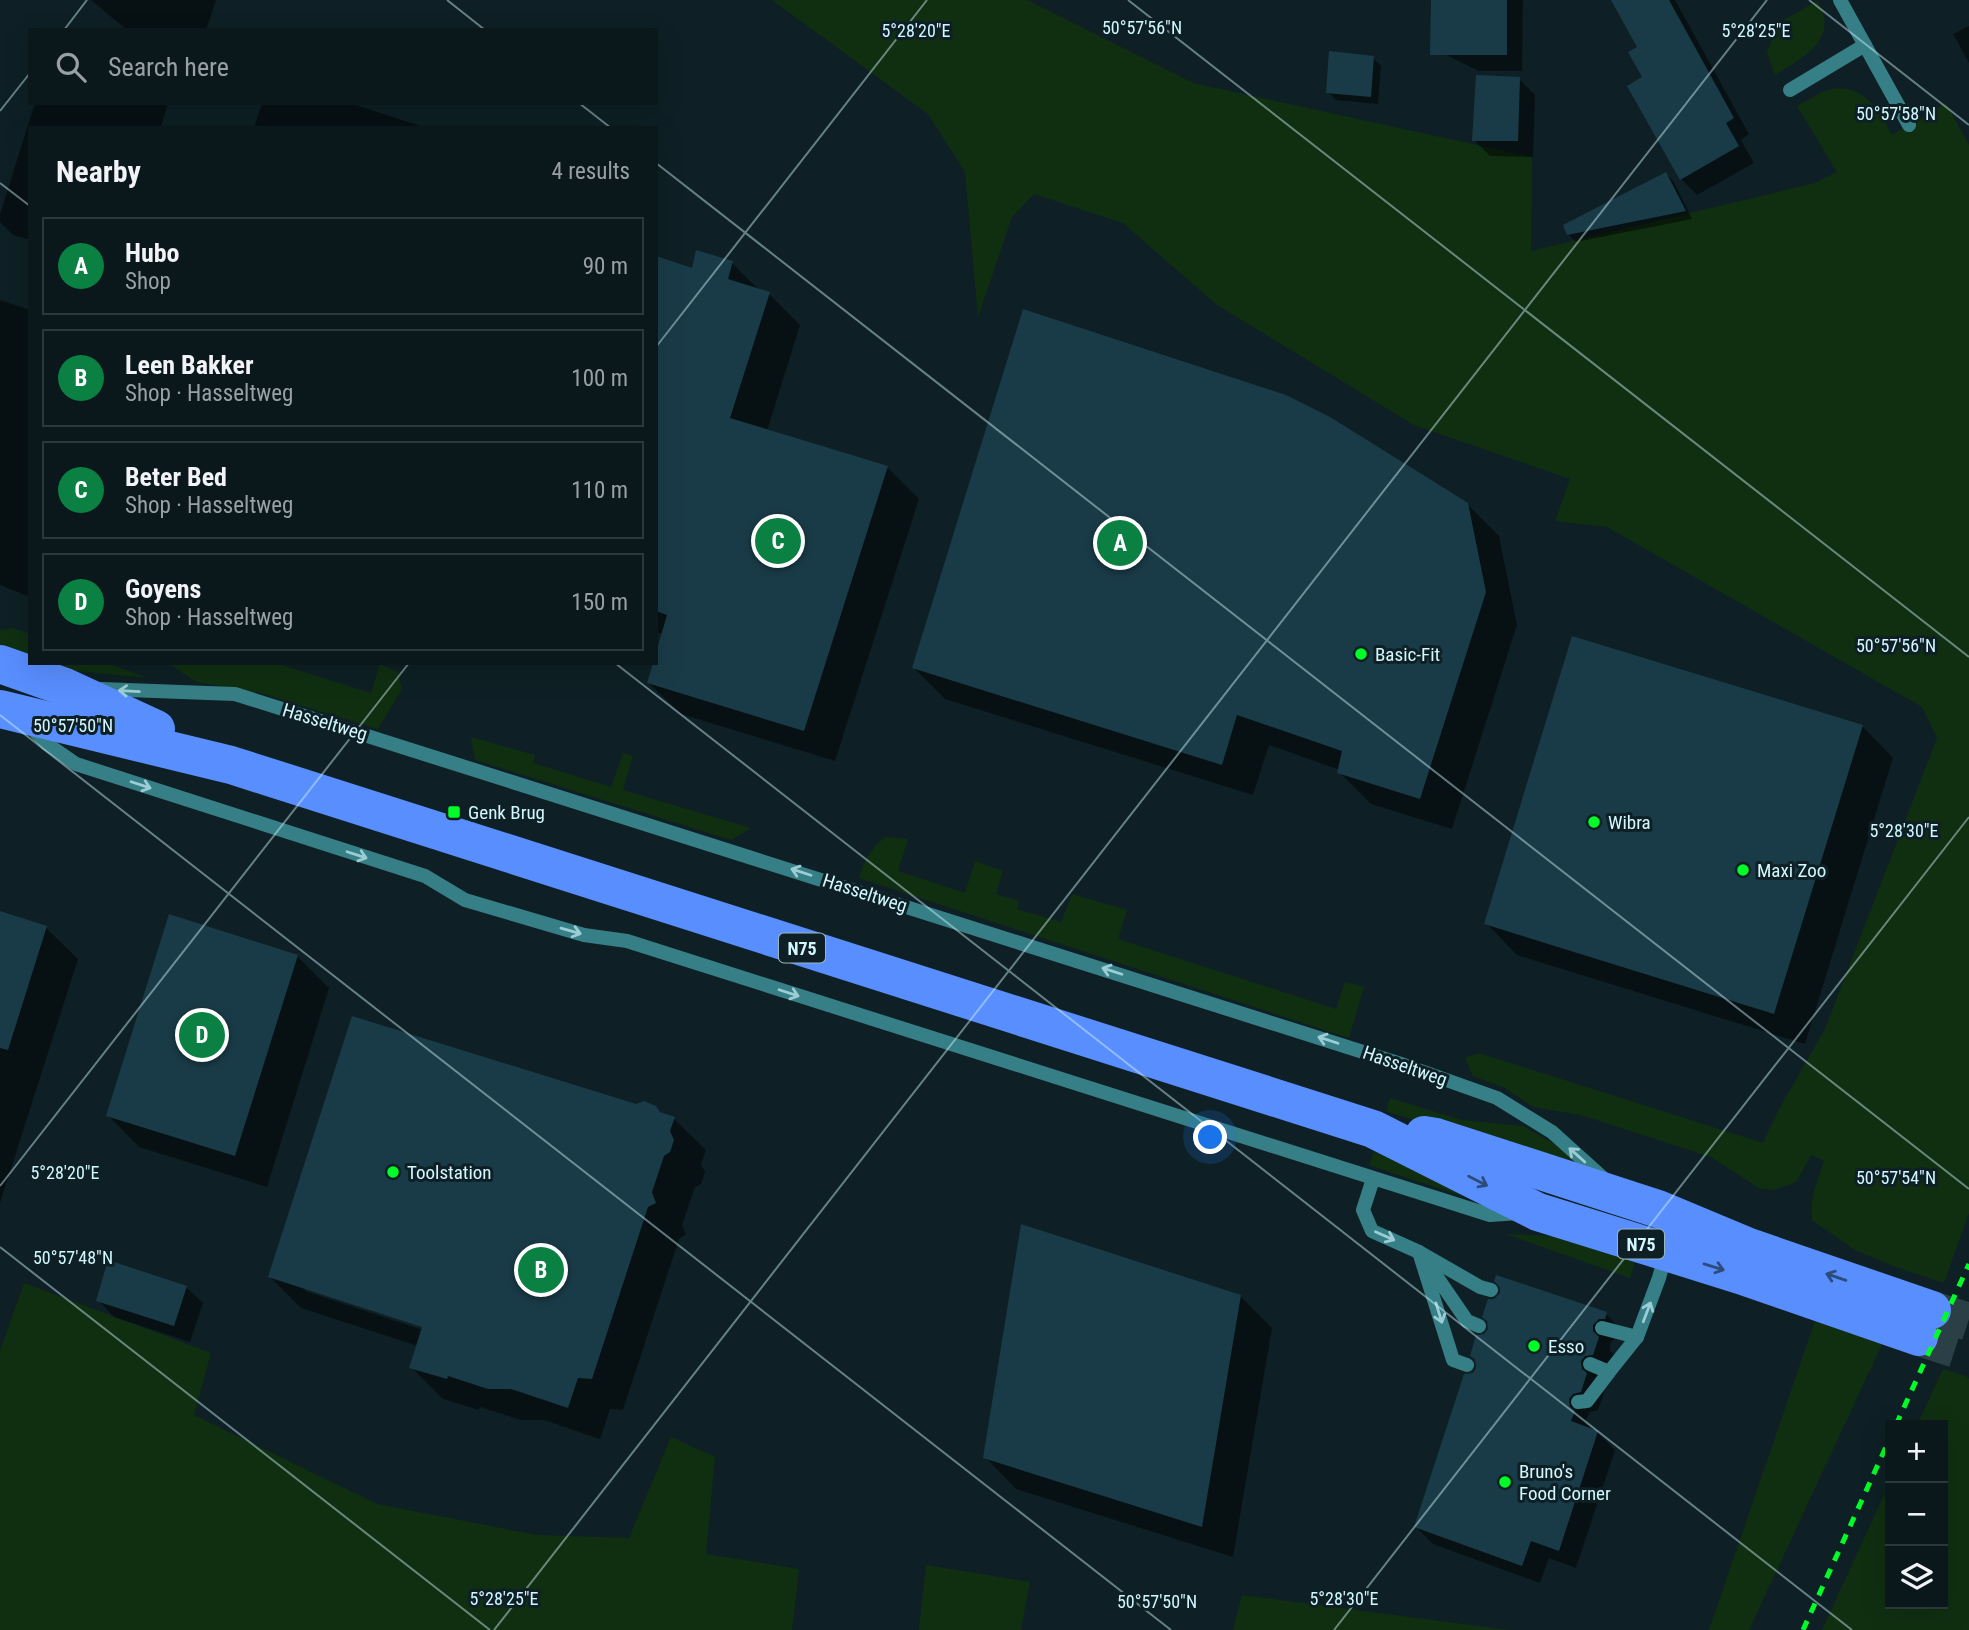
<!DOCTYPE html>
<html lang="en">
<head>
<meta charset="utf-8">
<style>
  :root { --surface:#0a181c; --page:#132125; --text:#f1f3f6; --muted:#99a0a3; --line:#2a373b; --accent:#0b8043 }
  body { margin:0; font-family:"Roboto Condensed",sans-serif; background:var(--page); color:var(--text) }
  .controls { position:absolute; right:21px; bottom:21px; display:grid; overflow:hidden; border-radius:0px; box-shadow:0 7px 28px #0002 }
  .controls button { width:63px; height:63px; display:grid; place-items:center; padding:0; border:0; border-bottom:2px solid var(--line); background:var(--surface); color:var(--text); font:35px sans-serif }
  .you { position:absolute; left:1211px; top:1138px; width:24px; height:24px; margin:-18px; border:5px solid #fff; border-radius:50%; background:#1a73e8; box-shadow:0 0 0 10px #1a73e833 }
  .badge { display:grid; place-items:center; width:46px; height:46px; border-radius:50%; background:var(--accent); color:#fff; font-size:23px; font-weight:700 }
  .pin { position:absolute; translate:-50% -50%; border:4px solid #fff; box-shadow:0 2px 7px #0006 }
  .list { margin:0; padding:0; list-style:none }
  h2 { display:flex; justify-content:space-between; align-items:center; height:91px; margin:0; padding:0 28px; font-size:30px }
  h2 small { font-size:23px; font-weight:400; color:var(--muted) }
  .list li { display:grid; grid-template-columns:46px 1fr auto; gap:21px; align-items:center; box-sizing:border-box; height:98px; margin:0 14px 14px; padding:0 14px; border:2px solid var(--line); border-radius:0px }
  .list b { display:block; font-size:26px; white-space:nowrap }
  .list p { margin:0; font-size:23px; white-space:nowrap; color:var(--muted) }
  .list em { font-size:23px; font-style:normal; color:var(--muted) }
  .icon { flex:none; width:38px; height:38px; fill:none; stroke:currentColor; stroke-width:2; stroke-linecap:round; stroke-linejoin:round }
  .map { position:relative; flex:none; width:1969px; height:1630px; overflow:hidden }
  .search { position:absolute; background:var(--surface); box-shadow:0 7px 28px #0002; left:28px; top:28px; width:630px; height:77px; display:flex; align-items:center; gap:18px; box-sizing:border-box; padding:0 24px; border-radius:0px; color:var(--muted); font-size:26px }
  .panel { position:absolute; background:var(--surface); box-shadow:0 7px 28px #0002; left:28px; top:126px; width:630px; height:539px; border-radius:0px }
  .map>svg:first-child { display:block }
  .green { fill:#102f11 }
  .shadow { fill:#0007; fill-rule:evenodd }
  .building { fill:#193b47 }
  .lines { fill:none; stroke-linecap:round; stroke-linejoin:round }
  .primary-tunnel { stroke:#2b4046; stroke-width:38; stroke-dasharray:38 19; stroke-linecap:butt }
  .service { stroke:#377f86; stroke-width:14 }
  .minor { stroke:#377f86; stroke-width:14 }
  .primary { stroke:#598eff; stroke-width:38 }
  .rail { stroke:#00fd27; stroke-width:5; stroke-dasharray:10 9; stroke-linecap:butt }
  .oneway { stroke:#9ccdd5 }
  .oneway2 { stroke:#2c4c7c }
  .ticks { fill:none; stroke:#d2f7ff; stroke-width:2; stroke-opacity:0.45 }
  .poi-dot { fill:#00fd27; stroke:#0e2025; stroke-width:2.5 }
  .labels { text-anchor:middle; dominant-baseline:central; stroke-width:6; stroke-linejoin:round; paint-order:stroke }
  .shield { fill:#0e2025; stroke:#97b6be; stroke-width:2 }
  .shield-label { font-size:18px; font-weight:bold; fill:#d2f7ff }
  .poi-label { font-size:19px; fill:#d2f7ff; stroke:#0e2025; text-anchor:start }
  .street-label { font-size:19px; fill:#d2f7ff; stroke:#0e2025 }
  .ticks-label { font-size:18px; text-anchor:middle; fill:#d2f7ff; stroke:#0e2025; stroke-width:6; stroke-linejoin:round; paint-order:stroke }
</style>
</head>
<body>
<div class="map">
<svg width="1969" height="1630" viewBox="0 0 1969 1630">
  <rect width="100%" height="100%" fill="#0e2025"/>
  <!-- green -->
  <g class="green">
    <path d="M 772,0 L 1027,0 L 1193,83 L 1532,157 L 1531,251 L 1815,183 L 1837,172 L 1797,106 C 1807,101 1818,93 1828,90 C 1863,82 1878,109 1892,135 L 1946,103 L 1969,145 L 1969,1213 L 1944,1283 L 1893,1266 L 1855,1250 L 1812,1220 C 1810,1194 1817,1183 1824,1161 L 1811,1155 L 1796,1182 L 1774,1190 L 1759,1188 L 1711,1157 L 1581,1115 L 1533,1107 L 1505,1088 L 1473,1076 L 1465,1058 L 1479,1053 L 1763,1143 L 1779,1109 L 1825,1029 L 1937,738 L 1922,707 L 1607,527 L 1555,521 L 1570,479 L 1414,425 L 1217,305 L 1123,223 L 1034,194 L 1012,217 L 978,317 L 965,172 L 928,114 Z"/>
    <path d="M 1817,1 C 1841,39 1802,58 1775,75 L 1767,52 L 1779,23 Z"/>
    <polygon points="13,628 30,634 30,657 0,647 0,630"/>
    <polygon points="47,663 107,663 148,678 67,670"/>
    <polygon points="168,663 275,663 371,693 380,664 398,672 402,689 378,729 257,692 196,682"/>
    <polygon points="471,737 535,755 533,763 611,787 623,753 633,756 623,790 751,828 731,840 475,760"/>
    <path d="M 885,837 L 908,839 L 898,871 L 965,893 L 975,861 L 1003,871 L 996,894 L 1019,901 L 1017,909 L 1061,922 L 1072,894 L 1127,910 L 1118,939 L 1336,1009 L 1345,982 L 1364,987 L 1349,1038 L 859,878 C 864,860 870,850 885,837 Z"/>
    <polygon points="1390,1098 1462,1120 1523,1126 1554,1144 1576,1163 1571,1172 1386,1111"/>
    <polygon points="1374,1152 1442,1177 1483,1203 1369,1165"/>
    <polygon points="1506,1234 1579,1237 1631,1255 1634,1265 1630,1278"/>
    <polygon points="24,1283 211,1353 194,1415 377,1504 537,1535 629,1538 671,1437 715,1457 706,1554 799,1569 792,1630 0,1630 0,1351"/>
    <polygon points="1815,1321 1883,1342 1749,1630 1709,1630"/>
    <polygon points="1943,1369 1966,1376 1969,1379 1969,1630 1822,1630 1890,1482 1890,1604 1943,1604 1943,1425 1917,1425"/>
    <polygon points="926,1565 1030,1582 1021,1630 919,1630"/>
    <polygon points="1242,1595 1508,1630 1233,1630"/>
  </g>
  <!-- shadow -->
  <g class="shadow">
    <polygon points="91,0 216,0 206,30 127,30"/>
    <polygon points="1433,0 1523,0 1522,71 1479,71 1448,56 1432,39"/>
    <polygon points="1616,0 1675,0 1749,134 1741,140 1754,163 1697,195 1681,179 1645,78 1639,48"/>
    <polygon points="1969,26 1969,63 1953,34"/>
    <polygon points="1373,58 1381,66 1378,104 1336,100 1328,92"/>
    <polygon points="1519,79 1535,95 1533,157 1490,156 1474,140"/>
    <polygon points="35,103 168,103 161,128 30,128 30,240 13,235 0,222 0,214"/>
    <polygon points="262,103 350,103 427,128 254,128"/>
    <polygon points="1666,174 1674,182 1692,219 1576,242 1568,234"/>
    <polygon points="656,258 693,270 732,263 760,291 769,294 800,325 767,431 888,468 919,499 835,761 681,714 649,683 663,634 656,632"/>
    <polygon points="0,300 30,310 30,597 0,585"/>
    <polygon points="1467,504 1499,536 1517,625 1452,829 1371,804 1339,772 1340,770 1269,745 1253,795 945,699 914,668"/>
    <polygon points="1862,726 1893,758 1805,1044 1517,955 1486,923"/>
    <polygon points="0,913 46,928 78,959 0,1203"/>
    <polygon points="297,956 329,988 267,1187 139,1147 108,1115"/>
    <path d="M 662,1114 L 674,1119 L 706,1150 L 701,1164 L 705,1172 L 701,1184 L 695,1187 L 682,1225 L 686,1234 L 679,1239 L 623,1410 L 610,1409 L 600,1439 L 544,1420 L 521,1420 L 480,1407 L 479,1410 L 443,1399 L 411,1367 L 418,1346 L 301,1308 L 270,1277 ZM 305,1288 L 430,1328 L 429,1332 L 305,1291 Z"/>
    <polygon points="186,1287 203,1303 190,1342 114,1317 98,1300"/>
    <polygon points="1240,1296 1272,1328 1233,1557 1016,1489 985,1457"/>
    <polygon points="1606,1314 1624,1332 1610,1343 1610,1351 1616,1356 1599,1388 1604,1393 1598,1410 1590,1412 1585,1422 1592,1430 1597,1432 1615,1450 1576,1568 1549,1558 1540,1583 1433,1544 1416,1527 1474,1374"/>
  </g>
  <!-- building -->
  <g class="building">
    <polygon points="1431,0 1507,0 1507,55 1430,55"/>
    <polygon points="1611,0 1669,0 1734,118 1726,123 1739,146 1680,180 1627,86 1642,77 1628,52 1637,47"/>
    <polygon points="1329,51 1374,56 1371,97 1326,93"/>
    <polygon points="1476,75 1520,77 1518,141 1472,141"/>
    <polygon points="1666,172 1686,211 1567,235 1563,225"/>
    <polygon points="696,250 733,261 728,279 770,292 730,418 888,466 804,731 647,683 653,663 656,663 656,652 667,615 656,611 656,256 692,268"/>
    <polygon points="1023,309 1286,395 1330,417 1468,503 1486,592 1420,799 1337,773 1342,751 1237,715 1222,765 912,668"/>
    <polygon points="1572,636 1863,725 1774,1014 1484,924"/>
    <polygon points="0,911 47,926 8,1050 0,1048"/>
    <polygon points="169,914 298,955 235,1156 106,1116"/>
    <polygon points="352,1016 636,1104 644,1101 656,1106 660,1112 675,1117 670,1131 674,1140 670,1152 664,1156 652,1192 656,1203 648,1207 592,1379 578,1378 568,1408 511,1389 488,1389 448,1376 447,1379 409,1368 422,1327 268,1277"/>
    <polygon points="1021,1224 1241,1295 1202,1527 983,1458"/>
    <polygon points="108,1260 187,1286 174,1326 96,1301"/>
    <polygon points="1496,1275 1607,1312 1605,1319 1599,1319 1593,1325 1593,1331 1599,1337 1593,1355 1585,1356 1581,1361 1582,1369 1587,1373 1581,1392 1573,1394 1569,1399 1570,1407 1575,1411 1571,1421 1598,1431 1559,1551 1531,1541 1522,1566 1414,1527 1464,1374 1473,1373 1476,1368 1475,1359 1470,1356 1476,1335 1484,1334 1488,1329 1487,1321 1482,1317 1488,1299 1494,1299 1500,1293 1500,1287 1494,1281"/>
  </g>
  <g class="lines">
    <!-- primary-tunnel -->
    <g class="primary-tunnel">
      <polyline points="1932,1310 1969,1322"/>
      <polyline points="1919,1337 1969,1353"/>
    </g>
    <!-- service -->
    <g class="service">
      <polyline points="101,689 235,694 1404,1065 1497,1098 1552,1132 1603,1178"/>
      <polyline points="30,726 47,744 76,764 425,876 465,900 584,935 627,941 1490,1215 1519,1213"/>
      <polyline points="1373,1179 1363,1210 1372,1231 1419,1252 1480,1287 1491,1290"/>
      <polyline points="1419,1252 1453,1360 1467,1365"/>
      <polyline points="1428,1264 1467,1321 1479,1326"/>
      <polyline points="1602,1328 1637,1337 1659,1278 1666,1253"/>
      <polyline points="1590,1364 1609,1372 1637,1337"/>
      <polyline points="1578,1402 1587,1401 1609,1372"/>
    </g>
    <!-- minor -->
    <g class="minor">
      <polyline points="1840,0 1909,125"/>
      <polyline points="1790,90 1865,45"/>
    </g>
    <!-- primary -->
    <g class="primary">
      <polyline points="0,664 65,687 156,729"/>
      <polyline points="0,709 231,765 1373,1129 1538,1212 1740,1275 1919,1337"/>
      <polyline points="1424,1135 1436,1137 1658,1209 1749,1247 1932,1310"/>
    </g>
    <!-- rail -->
    <g class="rail">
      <polyline points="1896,1425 1969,1264"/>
      <polyline points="1803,1630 1890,1438"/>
    </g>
  </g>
  <!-- one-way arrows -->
  <defs><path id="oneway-shaft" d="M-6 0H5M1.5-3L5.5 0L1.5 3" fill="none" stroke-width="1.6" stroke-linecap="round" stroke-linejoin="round" transform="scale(1.75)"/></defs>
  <g class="oneway">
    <use href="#oneway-shaft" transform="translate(129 691) rotate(-177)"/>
    <use href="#oneway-shaft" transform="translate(141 785) rotate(18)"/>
    <use href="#oneway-shaft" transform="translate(357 855) rotate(18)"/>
    <use href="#oneway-shaft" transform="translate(801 872) rotate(-162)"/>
    <use href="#oneway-shaft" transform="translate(571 931) rotate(16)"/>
    <use href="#oneway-shaft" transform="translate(1112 971) rotate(-162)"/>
    <use href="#oneway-shaft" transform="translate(789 993) rotate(18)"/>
    <use href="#oneway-shaft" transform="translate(1328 1040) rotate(-162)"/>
    <use href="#oneway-shaft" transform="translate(1577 1155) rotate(-138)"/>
    <use href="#oneway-shaft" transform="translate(1385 1236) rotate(24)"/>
    <use href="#oneway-shaft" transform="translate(1647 1312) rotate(-69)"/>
    <use href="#oneway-shaft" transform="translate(1439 1313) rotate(73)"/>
  </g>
  <g class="oneway2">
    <use href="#oneway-shaft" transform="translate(1478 1181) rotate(27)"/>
    <use href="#oneway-shaft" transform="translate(1714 1267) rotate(17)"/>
    <use href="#oneway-shaft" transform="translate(1836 1277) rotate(-161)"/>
  </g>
  <!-- ticks -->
  <path class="ticks" d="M 447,0 L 485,30M 1128,0 L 1969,657M 1809,0 L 1969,125M 64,30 L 87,0M 579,103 L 611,128M 0,111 L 30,73M 656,163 L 1969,1189M 0,183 L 30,206M 656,347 L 927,0M 615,663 L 1852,1630M 0,715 L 1171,1630M 0,1186 L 409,663M 0,1247 L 490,1630M 494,1630 L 1767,0M 1334,1630 L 1969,817"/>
  <!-- markers -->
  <g class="poi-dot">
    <circle cx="1361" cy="654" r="7"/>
    <rect x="447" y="805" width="14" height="14" rx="3.5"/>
    <circle cx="1594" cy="822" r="7"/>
    <circle cx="1743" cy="870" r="7"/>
    <circle cx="393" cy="1172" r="7"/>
    <circle cx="1534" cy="1346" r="7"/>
    <circle cx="1505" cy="1482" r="7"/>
  </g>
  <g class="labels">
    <!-- shield labels -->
    <g class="shield">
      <rect x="779" y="933.5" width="46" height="29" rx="5"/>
      <rect x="1618" y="1229.5" width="46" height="29" rx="5"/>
    </g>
    <g class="shield-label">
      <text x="802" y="948">N75</text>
      <text x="1641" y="1244">N75</text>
    </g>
    <!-- poi labels -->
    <g class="poi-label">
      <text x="1375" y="654">Basic-Fit</text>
      <text x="468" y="812">Genk Brug</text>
      <text x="1608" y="822">Wibra</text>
      <text x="1757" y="870">Maxi Zoo</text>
      <text x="407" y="1172">Toolstation</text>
      <text x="1548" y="1346">Esso</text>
      <text x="1519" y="1471">Bruno's<tspan x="1519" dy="22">Food Corner</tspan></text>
    </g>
    <!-- street labels -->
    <g class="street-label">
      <text transform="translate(325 722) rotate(17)">Hasseltweg</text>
      <text transform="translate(865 893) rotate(18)">Hasseltweg</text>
      <text transform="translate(1405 1066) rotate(19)">Hasseltweg</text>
    </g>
  </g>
  <g class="ticks-label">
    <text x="1142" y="34">50°57'56"N</text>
    <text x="916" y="37">5°28'20"E</text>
    <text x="1756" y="37">5°28'25"E</text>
    <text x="1896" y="120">50°57'58"N</text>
    <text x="1896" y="652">50°57'56"N</text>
    <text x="73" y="732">50°57'50"N</text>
    <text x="1904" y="837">5°28'30"E</text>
    <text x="65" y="1179">5°28'20"E</text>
    <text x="1896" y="1184">50°57'54"N</text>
    <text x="73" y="1264">50°57'48"N</text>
    <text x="504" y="1605">5°28'25"E</text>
    <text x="1344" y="1605">5°28'30"E</text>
    <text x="1157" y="1608">50°57'50"N</text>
  </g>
</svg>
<div class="controls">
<button>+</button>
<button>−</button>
<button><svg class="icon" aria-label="layers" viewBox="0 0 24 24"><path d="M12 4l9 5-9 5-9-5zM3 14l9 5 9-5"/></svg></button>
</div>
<div class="you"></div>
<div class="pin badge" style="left:1120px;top:543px">A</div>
<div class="pin badge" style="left:541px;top:1270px">B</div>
<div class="pin badge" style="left:778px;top:541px">C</div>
<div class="pin badge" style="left:202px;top:1035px">D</div>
<div class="search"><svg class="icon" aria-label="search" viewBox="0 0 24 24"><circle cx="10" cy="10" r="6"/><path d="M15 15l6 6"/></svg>Search here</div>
<section class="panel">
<h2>Nearby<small>4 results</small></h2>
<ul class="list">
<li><span class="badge">A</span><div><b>Hubo</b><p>Shop</p></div><em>90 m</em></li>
<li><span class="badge">B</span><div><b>Leen Bakker</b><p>Shop · Hasseltweg</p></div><em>100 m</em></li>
<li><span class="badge">C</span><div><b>Beter Bed</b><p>Shop · Hasseltweg</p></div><em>110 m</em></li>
<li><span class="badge">D</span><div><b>Goyens</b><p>Shop · Hasseltweg</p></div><em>150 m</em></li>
</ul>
</section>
</div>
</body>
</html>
